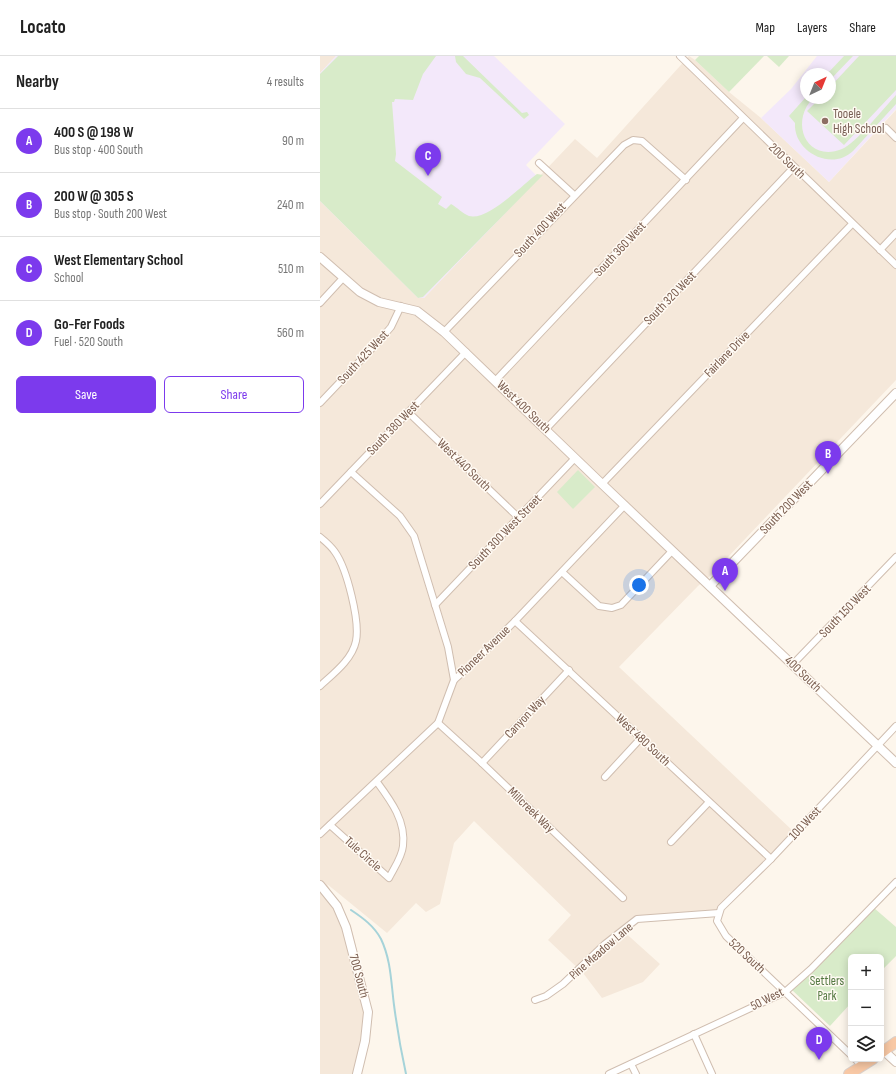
<!DOCTYPE html>
<html lang="en">
<head>
<meta charset="utf-8">
<style>
  :root { --surface:#fff; --page:#f6f6f6; --text:#222; --muted:#767676; --line:#e0e0e0; --accent:#7c3aed }
  body { margin:0; font-family:"Sofia Sans Condensed",sans-serif; background:var(--page); color:var(--text) }
  .controls { position:absolute; right:12px; bottom:12px; display:grid; overflow:hidden; border-radius:6px; box-shadow:0 2px 10px #0003 }
  .controls button { width:36px; height:36px; display:grid; place-items:center; padding:0; border:0; border-bottom:1px solid var(--line); background:var(--surface); color:var(--text); font:20px sans-serif }
  .compass { position:absolute; left:480px; top:12px; width:36px; height:36px; border-radius:50%; background:var(--surface); box-shadow:0 2px 10px #0003; rotate:43deg }
  .you { position:absolute; left:319px; top:529px; width:14px; height:14px; margin:-10px; border:3px solid #fff; border-radius:50%; background:#1a73e8; box-shadow:0 0 0 6px #1a73e833 }
  .badge { display:grid; place-items:center; width:26px; height:26px; border-radius:50%; background:var(--accent); color:#fff; font-size:13px; font-weight:700 }
  .pin { position:absolute; translate:-50% -33px; filter:drop-shadow(0 1px 2px #0008) }
  .pin::after { content:''; position:absolute; top:21px; width:14px; height:12px; background:inherit; clip-path:polygon(0 0,100% 0,50% 100%) }
  .list { margin:0; padding:0; list-style:none }
  h2 { display:flex; justify-content:space-between; align-items:center; height:52px; margin:0; padding:0 16px; font-size:17px }
  h2 small { font-size:13px; font-weight:400; color:var(--muted) }
  .list li { display:grid; grid-template-columns:26px 1fr auto; gap:12px; align-items:center; box-sizing:border-box; height:64px; padding:0 16px; border-top:1px solid var(--line) }
  .list b { display:block; font-size:15px; white-space:nowrap }
  .list p { margin:0; font-size:13px; white-space:nowrap; color:var(--muted) }
  .list em { font-size:13px; font-style:normal; color:var(--muted) }
  .actions { display:flex; gap:8px; padding:12px 16px }
  .actions a { flex:1; padding:9px 0; border:1px solid var(--accent); border-radius:6px; text-align:center; font-size:14px; color:var(--accent) }
  .actions .main { background:var(--accent); color:#fff }
  .icon { flex:none; width:22px; height:22px; fill:none; stroke:currentColor; stroke-width:2; stroke-linecap:round; stroke-linejoin:round }
  .map { position:relative; flex:none; width:576px; height:1018px; overflow:hidden }
  header { display:flex; align-items:center; gap:24px; box-sizing:border-box; height:56px; padding:0 20px; background:var(--surface); border-bottom:1px solid var(--line) }
  header strong { font-size:19px }
  nav { display:flex; gap:22px; margin-inline-start:auto; font-size:14px }
  main { display:flex }
  aside { flex:1; background:var(--surface) }
  .map>svg:first-child { display:block }
  .residential { fill:#f5e8da }
  .education { fill:#f3e8fa; fill-rule:evenodd }
  .green { fill:#d8ebc9 }
  .lines { fill:none; stroke-linecap:round; stroke-linejoin:round }
  .stream { stroke:#a6d3d9; stroke-width:2 }
  .minor-casing { stroke:#d0beb0; stroke-width:8 }
  .tertiary-casing { stroke:#d0beb0; stroke-width:10 }
  .trunk-casing { stroke:#d9d1cd; stroke-width:12 }
  .minor { stroke:#fff; stroke-width:6 }
  .tertiary { stroke:#fff; stroke-width:8 }
  .trunk { stroke:#f8c8a5; stroke-width:10 }
  .education-dot { fill:#8d6e63; stroke:#fffaf3; stroke-width:1.5 }
  .labels { text-anchor:middle; dominant-baseline:central; stroke-width:3; stroke-linejoin:round; paint-order:stroke }
  .education-label { font-size:13px; fill:#785e54; stroke:#fffaf3; text-anchor:start }
  .street-label { font-size:13px; fill:#795c4e; stroke:#fffaf3 }
  .park-label { font-size:13px; fill:#547942; stroke:#fffaf3 }
</style>
</head>
<body>
<header>
<strong>Locato</strong>
<nav><a>Map</a><a>Layers</a><a>Share</a></nav>
</header>
<main>
<aside>
<h2>Nearby<small>4 results</small></h2>
<ul class="list">
<li><span class="badge">A</span><div><b>400 S @ 198 W</b><p>Bus stop · 400 South</p></div><em>90 m</em></li>
<li><span class="badge">B</span><div><b>200 W @ 305 S</b><p>Bus stop · South 200 West</p></div><em>240 m</em></li>
<li><span class="badge">C</span><div><b>West Elementary School</b><p>School</p></div><em>510 m</em></li>
<li><span class="badge">D</span><div><b>Go-Fer Foods</b><p>Fuel · 520 South</p></div><em>560 m</em></li>
</ul>
<div class="actions"><a class="main">Save</a><a>Share</a></div>
</aside>
<div class="map">
<svg width="576" height="1018" viewBox="0 0 576 1018">
  <rect width="100%" height="100%" fill="#fdf6ec"/>
  <!-- residential -->
  <g class="residential">
    <polygon points="0,0 16,0 0,17"/>
    <polygon points="369,0 375,4 409,36 441,62 509,126 576,54 576,324 390,520 378,530 299,611 473,775 398,857 313,861 301,873 340,908 323,926 282,942 263,917 228,884 251,859 154,765 134,787 120,848 106,856 96,847 67,877 7,828 31,870 50,948 40,1018 0,1018 0,145 98,242 104,242 255,83 277,102"/>
  </g>
  <!-- education -->
  <g class="education">
    <polygon points="16,0 174,0 245,68 206,109 219,122 104,242 98,242 0,145 0,17"/>
    <path d="M 497,0 L 576,0 L 576,53 L 509,126 L 441,62 L 471,33 ZM 486,18 L 510,18 L 510,42 L 486,42 Z"/>
  </g>
  <!-- green -->
  <g class="green">
    <path d="M 18,0 L 116,0 L 103,18 L 93,44 L 75,43 L 74,46 L 72,46 L 76,98 L 75,105 L 122,141 L 118,148 L 126,153 L 131,148 C 138,152 142,157 149,160 C 168,165 202,129 217,118 L 223,119 L 103,241 L 98,242 L 0,145 L 0,18 Z"/>
    <polygon points="135,0 143,0 202,57 207,56 209,59 204,63 160,22 146,18 136,6"/>
    <polygon points="379,0 444,0 409,36 375,4"/>
    <polygon points="447,0 469,0 459,11"/>
    <polygon points="524,0 533,0 510,24 510,18 507,18"/>
    <polygon points="539,0 576,0 576,34 524,89 487,55 500,42 510,42 510,31"/>
    <path d="M 576,39 L 576,48 L 533,95 C 511,116 473,95 475,67 L 469,60 L 486,41 L 493,42 C 469,67 487,107 522,93 C 535,88 565,51 576,39 Z"/>
    <polygon points="258,414 275,431 253,453 237,436"/>
    <polygon points="554,852 576,871 576,900 561,915 561,901 531,901 531,947 510,970 471,933"/>
  </g>
  <g class="lines">
    <!-- stream -->
    <path class="stream" d="M 31,854 C 43,862 54,870 61,883 C 71,904 71,926 74,949 C 77,972 81,995 86,1018"/>
    <defs>
      <g id="minor">
        <polyline points="360,0 576,209"/>
        <polyline points="566,72 576,82"/>
        <polyline points="219,107 254,139"/>
        <polyline points="560,194 576,177"/>
        <polyline points="0,247 23,222"/>
        <polyline points="124,276 304,89 313,84 322,85 366,124"/>
        <polyline points="176,324 423,62"/>
        <polyline points="0,347 58,286 71,271 81,250"/>
        <polyline points="88,356 199,462"/>
        <polyline points="226,373 474,111"/>
        <polyline points="31,416 80,460 94,480 128,591 134,624"/>
        <polyline points="282,428 532,168"/>
        <polyline points="0,448 146,296"/>
        <path d="M 0,481 C 5,485 11,490 15,496 C 27,513 40,565 36,585 C 32,604 13,618 0,630"/>
        <polyline points="242,516 279,550 292,552 301,549 352,495"/>
        <polyline points="115,549 255,402"/>
        <polyline points="195,565 451,803"/>
        <polyline points="473,608 576,501"/>
        <polyline points="118,667 162,707 303,842"/>
        <polyline points="162,707 249,614"/>
        <polyline points="285,721 321,682"/>
        <path d="M 10,769 L 69,822 C 74,812 82,801 83,790 C 86,765 71,745 57,726"/>
        <polyline points="0,778 118,667 134,624 154,606 195,565 305,449"/>
        <polyline points="351,786 389,746"/>
        <polyline points="215,944 226,940 243,928 285,888 317,863 399,857"/>
        <polyline points="374,978 392,1018"/>
        <polyline points="531,999 406,880 397,865 401,852 451,803 576,670"/>
        <polyline points="535,1003 542,1010"/>
        <polyline points="311,1008 316,1018"/>
        <polyline points="289,1018 465,936 491,913 576,826"/>
      </g>
      <g id="tertiary">
        <polyline points="0,201 40,236 59,246 97,255 124,276 282,428 576,707"/>
        <polyline points="390,530 576,337"/>
        <polyline points="0,829 17,850 26,871 48,956 45,985 37,1018"/>
        <polyline points="564,995 576,1006"/>
      </g>
      <g id="trunk">
        <polyline points="561,997 576,986"/>
        <polyline points="529,1018 553,1003"/>
      </g>
    </defs>
    <!-- minor casing -->
    <use href="#minor" class="minor-casing"/>
    <!-- tertiary casing -->
    <use href="#tertiary" class="tertiary-casing"/>
    <!-- trunk casing -->
    <use href="#trunk" class="trunk-casing"/>
    <!-- minor -->
    <use href="#minor" class="minor"/>
    <!-- tertiary -->
    <use href="#tertiary" class="tertiary"/>
    <!-- trunk -->
    <use href="#trunk" class="trunk"/>
  </g>
  <!-- markers -->
  <circle class="education-dot" cx="505" cy="65" r="4"/>
  <g class="labels">
    <!-- education labels -->
    <g class="education-label">
      <text x="513" y="58">Tooele<tspan x="513" dy="15">High School</tspan></text>
    </g>
    <!-- street labels -->
    <g class="street-label">
      <text transform="translate(467 105) rotate(44)">200 South</text>
      <text transform="translate(220 174) rotate(-47)">South 400 West</text>
      <text transform="translate(300 193) rotate(-47)">South 360 West</text>
      <text transform="translate(350 242) rotate(-46)">South 320 West</text>
      <text transform="translate(407 298) rotate(-46)">Fairlane Drive</text>
      <text transform="translate(43 301) rotate(-47)">South 425 West</text>
      <text transform="translate(204 351) rotate(44)">West 400 South</text>
      <text transform="translate(73 372) rotate(-46)">South 380 West</text>
      <text transform="translate(144 409) rotate(44)">West 440 South</text>
      <text transform="translate(466 451) rotate(-46)">South 200 West</text>
      <text transform="translate(185 476) rotate(-46)">South 300 West Street</text>
      <text transform="translate(525 555) rotate(-46)">South 150 West</text>
      <text transform="translate(164 595) rotate(-44)">Pioneer Avenue</text>
      <text transform="translate(483 618) rotate(44)">400 South</text>
      <text transform="translate(205 661) rotate(-47)">Canyon Way</text>
      <text transform="translate(323 684) rotate(43)">West 480 South</text>
      <text transform="translate(211 754) rotate(44)">Millcreek Way</text>
      <text transform="translate(485 767) rotate(-47)">100 West</text>
      <text transform="translate(43 798) rotate(42)">Tule Circle</text>
      <text transform="translate(281 895) rotate(-41)">Pine Meadow Lane</text>
      <text transform="translate(427 900) rotate(43)">520 South</text>
      <text transform="translate(39 920) rotate(75)">700 South</text>
      <text transform="translate(447 943) rotate(-27)">50 West</text>
    </g>
    <!-- park labels -->
    <g class="park-label">
      <text x="507" y="925">Settlers<tspan x="507" dy="15">Park</tspan></text>
    </g>
  </g>
</svg>
<div class="controls">
<button>+</button>
<button>−</button>
<button><svg class="icon" aria-label="layers" viewBox="0 0 24 24"><path d="M12 4l9 5-9 5-9-5zM3 14l9 5 9-5"/></svg></button>
</div>
<svg class="compass" viewBox="-18 -18 36 36"><path d="M0-13l5 13h-10z" fill="#e53935"/><path d="M0 13l5-13h-10z" fill="#767676"/></svg>
<div class="you"></div>
<div class="pin badge" style="left:405px;top:535px">A</div>
<div class="pin badge" style="left:508px;top:418px">B</div>
<div class="pin badge" style="left:108px;top:120px">C</div>
<div class="pin badge" style="left:499px;top:1004px">D</div>
</div>
</main>
</body>
</html>
